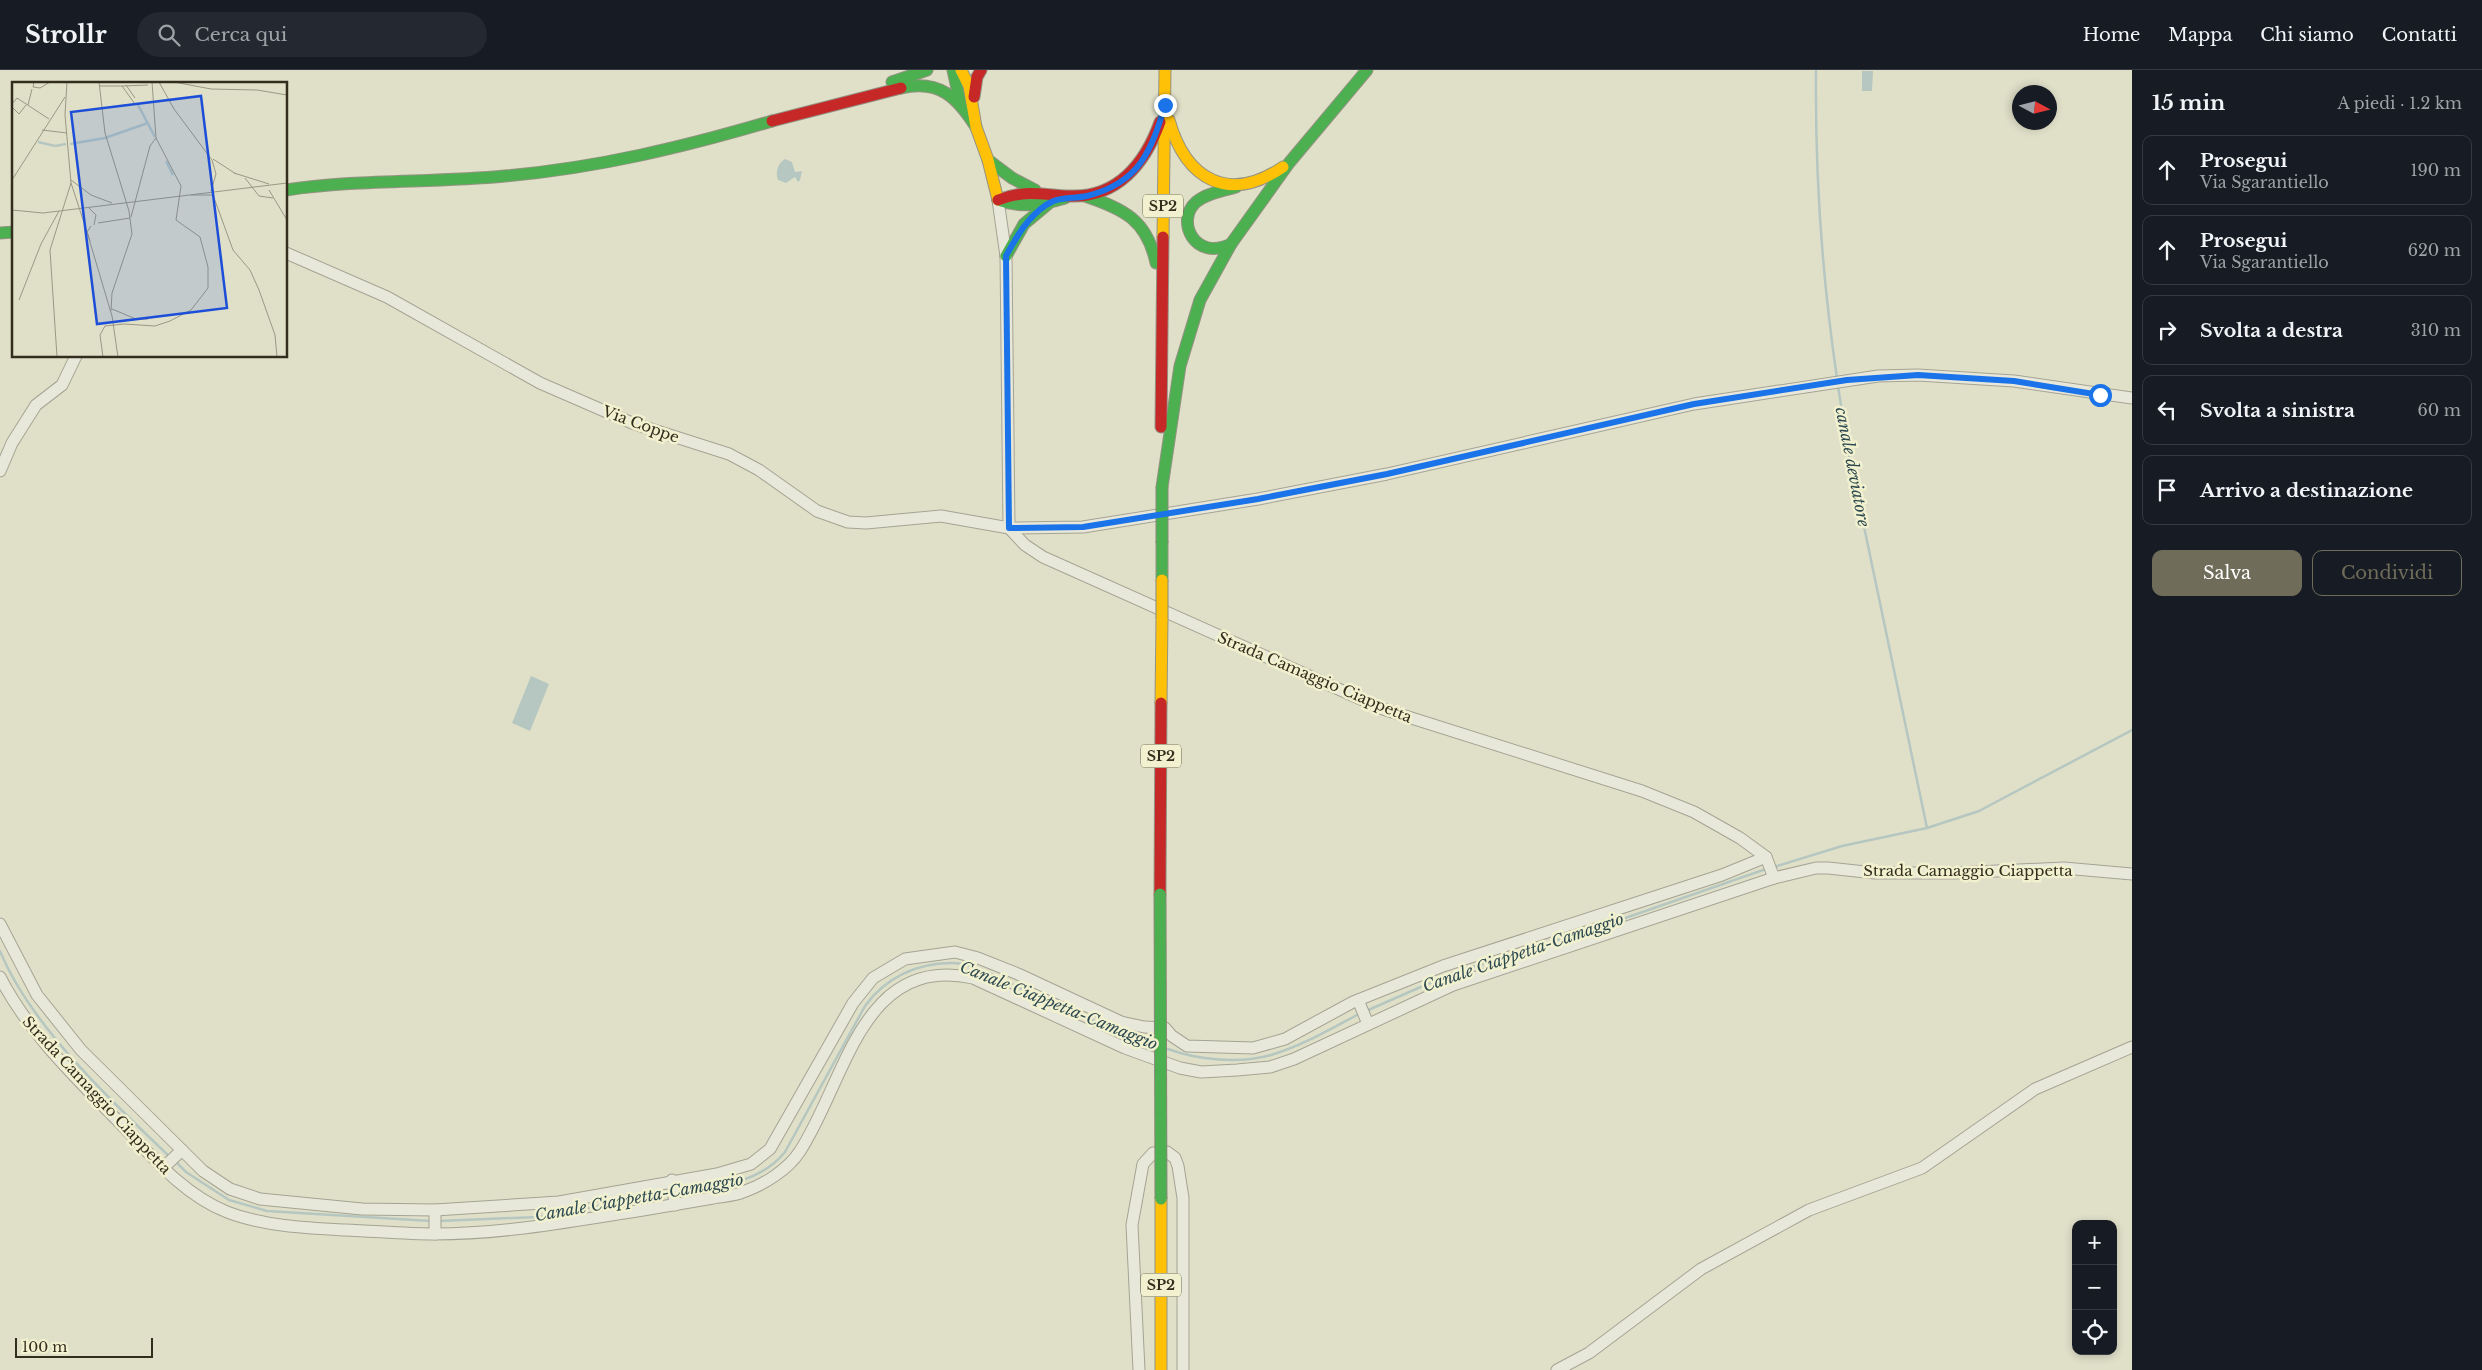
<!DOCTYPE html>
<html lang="it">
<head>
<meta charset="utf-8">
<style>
  :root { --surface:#171b24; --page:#242831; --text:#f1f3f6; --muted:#9ea1a6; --line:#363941; --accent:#6f6c59 }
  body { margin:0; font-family:"Libre Baskerville",serif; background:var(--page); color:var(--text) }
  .controls { position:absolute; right:15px; bottom:15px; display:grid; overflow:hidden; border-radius:10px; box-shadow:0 2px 8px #0003 }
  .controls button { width:45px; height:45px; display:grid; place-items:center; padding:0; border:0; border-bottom:1px solid var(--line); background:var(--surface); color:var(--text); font:25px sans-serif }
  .compass { position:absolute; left:2012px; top:15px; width:45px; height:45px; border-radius:50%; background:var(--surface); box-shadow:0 2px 8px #0003; rotate:97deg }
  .scale { position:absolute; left:15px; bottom:12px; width:138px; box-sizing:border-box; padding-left:5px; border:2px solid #322d1d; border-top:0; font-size:14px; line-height:18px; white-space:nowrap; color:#322d1d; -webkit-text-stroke:4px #f2f1cf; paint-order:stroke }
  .stop { position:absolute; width:15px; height:15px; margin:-11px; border:4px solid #1a73e8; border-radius:50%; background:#fff }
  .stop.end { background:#1a73e8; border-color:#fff; box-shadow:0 1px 5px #0008 }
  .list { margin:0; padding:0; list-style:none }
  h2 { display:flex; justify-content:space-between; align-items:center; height:65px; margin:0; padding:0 20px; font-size:21px }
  h2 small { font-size:16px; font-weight:400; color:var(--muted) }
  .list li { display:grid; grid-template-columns:32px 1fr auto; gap:15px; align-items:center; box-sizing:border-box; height:70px; margin:0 10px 10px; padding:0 10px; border:1px solid var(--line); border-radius:10px }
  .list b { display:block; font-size:19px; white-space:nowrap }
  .list p { margin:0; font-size:16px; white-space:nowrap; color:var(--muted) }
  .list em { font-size:16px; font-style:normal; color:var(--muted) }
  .actions { display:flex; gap:10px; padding:15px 20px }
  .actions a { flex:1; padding:11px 0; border:1px solid var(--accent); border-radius:10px; text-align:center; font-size:18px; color:var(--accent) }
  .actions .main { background:var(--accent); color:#fff }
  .icon { flex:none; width:28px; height:28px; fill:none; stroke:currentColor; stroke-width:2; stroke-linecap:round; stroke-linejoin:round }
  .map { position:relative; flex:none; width:2132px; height:1300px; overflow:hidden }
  header { display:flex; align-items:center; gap:30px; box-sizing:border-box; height:70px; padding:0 25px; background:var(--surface); border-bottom:1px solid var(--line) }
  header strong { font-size:24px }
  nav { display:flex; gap:28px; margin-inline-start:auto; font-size:18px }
  .search { width:350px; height:45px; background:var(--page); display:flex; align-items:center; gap:12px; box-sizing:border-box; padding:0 18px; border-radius:28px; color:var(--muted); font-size:19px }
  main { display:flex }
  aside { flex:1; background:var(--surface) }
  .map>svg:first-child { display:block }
  .water { fill:#b5c7c0 }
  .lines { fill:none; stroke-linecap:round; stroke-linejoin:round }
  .stream { stroke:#b5c7c0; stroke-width:2.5 }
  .street-casing { stroke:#a5a393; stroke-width:13 }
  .fast-casing { stroke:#949283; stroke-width:13 }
  .slow-casing { stroke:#949283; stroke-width:13 }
  .jam-casing { stroke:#949283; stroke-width:13 }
  .street { stroke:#e8e8da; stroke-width:11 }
  .fast { stroke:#4caf50; stroke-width:11 }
  .slow { stroke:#ffc107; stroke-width:11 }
  .jam { stroke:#c62828; stroke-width:11 }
  .fast-bridge-casing { stroke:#8a897a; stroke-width:13; stroke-linecap:butt }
  .slow-bridge-casing { stroke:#8a897a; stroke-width:13; stroke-linecap:butt }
  .fast-bridge { stroke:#4caf50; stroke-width:11 }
  .slow-bridge { stroke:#ffc107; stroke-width:11 }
  .route { stroke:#1a73e8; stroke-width:6 }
  .labels { text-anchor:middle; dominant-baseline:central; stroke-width:5; stroke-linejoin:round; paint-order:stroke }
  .shield { fill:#f2f1cf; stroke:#6c6852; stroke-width:1 }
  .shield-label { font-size:14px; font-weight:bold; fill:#322d1d }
  .street-label { font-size:15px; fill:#322d1d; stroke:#f2f1cf }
  .water-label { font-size:16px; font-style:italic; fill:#2d4950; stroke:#f2f1cf }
  .inset-river { fill:none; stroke:#b5c7c0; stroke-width:2.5 }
  .inset-road { fill:none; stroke:#9a9884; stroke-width:1 }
  .view { fill:#1d4ed8; fill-opacity:0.15; stroke:#1d4ed8; stroke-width:2.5 }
  .inset-edge { fill:none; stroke:#322d1d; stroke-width:2.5 }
</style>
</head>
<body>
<header>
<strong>Strollr</strong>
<div class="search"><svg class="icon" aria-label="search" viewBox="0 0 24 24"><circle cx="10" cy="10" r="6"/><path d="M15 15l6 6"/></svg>Cerca qui</div>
<nav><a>Home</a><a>Mappa</a><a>Chi siamo</a><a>Contatti</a></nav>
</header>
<main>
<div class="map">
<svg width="2132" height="1300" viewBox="0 0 2132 1300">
  <rect width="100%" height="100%" fill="#e0e0c9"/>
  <!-- water -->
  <g class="water">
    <polygon points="1862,1 1873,1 1872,21 1862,21"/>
    <path d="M 785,89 L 792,92 L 795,102 L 802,101 L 800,110 L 798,112 L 795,107 L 786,113 L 778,110 C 775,102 778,93 785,89 Z"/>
    <polygon points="531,606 549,614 530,661 512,653"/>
  </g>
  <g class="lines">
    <!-- stream -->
    <g class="stream">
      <path d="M 1816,0 C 1815,103 1822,207 1837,308"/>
      <polyline points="1838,316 1848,380 1927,758"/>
      <polyline points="1774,797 1842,776 1927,758 1979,741 2132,660"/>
      <path d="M 0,881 C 30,955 112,1032 170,1087"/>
      <polyline points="1366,941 1448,905 1611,853 1766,799"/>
      <path d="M 1168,979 C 1198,990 1239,994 1271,985 C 1302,976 1330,959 1359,944"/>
      <polyline points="176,1092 186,1102 229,1130 267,1141 431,1151"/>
      <path d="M 677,1122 C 716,1116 758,1115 785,1082 L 865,936 C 885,908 918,892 953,893 C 977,894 1002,910 1024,920 C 1066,939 1109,958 1153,974"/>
      <polyline points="439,1151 537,1147 671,1123"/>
    </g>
    <defs>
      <g id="street">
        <polyline points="998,130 1006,186 1009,458"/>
        <polyline points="286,183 387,227 540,313 632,353 729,384 759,400 817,441 848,452 866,453 941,446 1009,458 1083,457 1258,429 1387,404 1694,334 1878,306 1918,305 2014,311 2132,328"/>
        <polyline points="0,401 12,373 36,335 62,315 76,286"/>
        <polyline points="1009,458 1025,475 1043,487 1383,639 1642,721 1694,742 1740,768 1766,787 1774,808 1816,798 1828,798 1875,803 1954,803 2064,798 2132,804"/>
        <polyline points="0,854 37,925 81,980 203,1101 230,1119 260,1129 362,1139 435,1140 559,1132 717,1104 751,1094 770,1079 853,933 873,908 905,889 955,882 978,888 1018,904 1121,952 1144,957 1165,958 1172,966 1187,976 1253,978 1285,969 1353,932 1443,896 1722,805 1766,787"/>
        <path d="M 0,907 C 28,962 75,1007 117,1050 C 150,1084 182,1124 227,1142 C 263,1156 306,1158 345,1160 C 374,1161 405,1164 434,1164 C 504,1164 574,1151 643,1140 C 666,1136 690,1132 713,1128 C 723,1126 734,1126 743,1122 C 763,1115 788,1100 800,1081 C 846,1011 861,884 973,908 L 1125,978 L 1180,998 L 1201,1002 L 1237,1000 L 1270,997 L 1294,989 L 1453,915 L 1774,808"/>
        <polyline points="1358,930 1368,954"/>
        <polyline points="163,1098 182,1080"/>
        <polyline points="672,1110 675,1135"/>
        <polyline points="435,1140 435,1164"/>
        <polyline points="1139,1300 1132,1155 1143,1094 1153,1083 1167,1082 1175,1088 1178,1096 1183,1128 1183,1300"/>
        <polyline points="1557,1300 1589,1283 1701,1199 1809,1140 1922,1098 2035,1019 2132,977"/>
      </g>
      <g id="fast">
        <polyline points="953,0 960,32"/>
        <polyline points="892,12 927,0"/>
        <path d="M 901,18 C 939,9 957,27 976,57"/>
        <polyline points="988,90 1012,108 1035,120"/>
        <path d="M 286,120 C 359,109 432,113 505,106 C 597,98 684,77 772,51"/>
        <path d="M 1085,126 C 1124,139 1147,150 1156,193"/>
        <path d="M 998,130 C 1021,138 1042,135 1065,128"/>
        <polyline points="0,163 14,162"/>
        <path d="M 1231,174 C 1195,192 1175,151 1196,132 C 1207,123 1223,121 1236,117"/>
        <polyline points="1006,186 1024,154 1048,134"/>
        <polyline points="1162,417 1180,296 1200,230 1231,174 1289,93 1367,0"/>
        <polyline points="1162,473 1162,510"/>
      </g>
      <g id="slow">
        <polyline points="961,0 969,16 976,57 988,90 998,130"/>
        <path d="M 1169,50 C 1186,110 1229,134 1283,97"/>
        <polyline points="1163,167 1165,0"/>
        <polyline points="1161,633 1162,549"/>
        <polyline points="1161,1129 1161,1300"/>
      </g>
      <g id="jam">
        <polyline points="974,27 977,7 981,0"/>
        <polyline points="772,51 901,18"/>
        <path d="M 998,130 C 1026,119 1041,125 1070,126 C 1117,128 1145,94 1160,52"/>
        <polyline points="1161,357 1163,167"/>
        <polyline points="1160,824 1161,633"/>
      </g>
    </defs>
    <!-- street casing -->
    <use href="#street" class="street-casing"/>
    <!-- fast casing -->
    <use href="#fast" class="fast-casing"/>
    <!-- slow casing -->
    <use href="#slow" class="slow-casing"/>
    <!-- jam casing -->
    <use href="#jam" class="jam-casing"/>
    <!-- street -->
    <use href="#street" class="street"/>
    <!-- fast -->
    <use href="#fast" class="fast"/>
    <!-- slow -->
    <use href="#slow" class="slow"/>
    <!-- jam -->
    <use href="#jam" class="jam"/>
    <defs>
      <g id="fast-bridge">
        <polyline points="1162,417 1162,473"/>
        <polyline points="1160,824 1161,1129"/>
      </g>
      <polyline id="slow-bridge" points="1162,510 1162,549"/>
    </defs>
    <!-- fast-bridge casing -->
    <use href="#fast-bridge" class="fast-bridge-casing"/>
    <!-- slow-bridge casing -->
    <use href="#slow-bridge" class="slow-bridge-casing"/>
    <!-- fast-bridge -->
    <use href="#fast-bridge" class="fast-bridge"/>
    <!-- slow-bridge -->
    <use href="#slow-bridge" class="slow-bridge"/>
  </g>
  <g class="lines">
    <!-- route -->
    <path class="route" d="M 1165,35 C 1151,82 1139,113 1087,126 C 1074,129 1058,126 1046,135 C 1027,148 1017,166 1006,186 L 1009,458 L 1083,457 L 1258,429 L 1387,404 L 1694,334 L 1847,310 L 1918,305 L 2014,311 L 2100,325"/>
  </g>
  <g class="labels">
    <!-- shield labels -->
    <g class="shield">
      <rect x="1143" y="124.5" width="40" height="23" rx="4"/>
      <rect x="1141" y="674.5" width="40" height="23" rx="4"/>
      <rect x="1141" y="1203.5" width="40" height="23" rx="4"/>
    </g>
    <g class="shield-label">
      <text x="1163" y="136">SP2</text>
      <text x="1161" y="686">SP2</text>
      <text x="1161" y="1215">SP2</text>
    </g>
    <!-- street labels -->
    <g class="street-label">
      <text transform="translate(641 354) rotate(20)">Via Coppe</text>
      <text transform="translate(1315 607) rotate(23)">Strada Camaggio Ciappetta</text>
      <text x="1968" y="800">Strada Camaggio Ciappetta</text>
      <text transform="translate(97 1025) rotate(47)">Strada Camaggio Ciappetta</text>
    </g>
    <!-- water labels -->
    <g class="water-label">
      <text transform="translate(1853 397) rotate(79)">canale deviatore</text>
      <text transform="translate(1523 882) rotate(-19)">Canale Ciappetta-Camaggio</text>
      <text transform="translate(1059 935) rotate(22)">Canale Ciappetta-Camaggio</text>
      <text transform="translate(639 1127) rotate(-10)">Canale Ciappetta-Camaggio</text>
    </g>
  </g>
  <!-- overview -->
  <g transform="translate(12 12)">
    <rect width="275" height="275" fill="#e0e0c9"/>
    <path class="inset-river" d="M 125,21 L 143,55M 26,60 L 43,64 L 54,62M 58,62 L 93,56 L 136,41M 154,79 L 161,93"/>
    <path class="inset-road" d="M 22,0 L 21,5 L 28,6 L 38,0M 55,0 L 53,33 L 59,101 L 78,159M 87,0 L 93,51 L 117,129 L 120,152 L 100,211 L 99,229M 147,0 L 162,27 L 200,78 L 204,92 L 199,109M 162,0 L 199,7 L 245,8 L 275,13M 114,3 L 123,16M 88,4 L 110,4 L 123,22M 110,4 L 136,3M 0,22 L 5,16 L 37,37M 16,23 L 20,7M 0,25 L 7,32 L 14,23M 30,48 L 55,51M 201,77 L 224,92M 222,91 L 257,102M 233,96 L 247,114 L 261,116M 0,98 L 53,15M 59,98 L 79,113 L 100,121M 257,108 L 275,138M 179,113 L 201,113 L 221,168 L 238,188 L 247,208 L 263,253 L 265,275M 77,126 L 84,133 L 82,143M 0,128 L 31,131 L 275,101M 119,135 L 138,64 L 144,56 L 140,0M 86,141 L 118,136M 79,144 L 75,150 L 100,234 L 106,275M 7,218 L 29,162 L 47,129M 100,227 L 124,237 L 136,237M 45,275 L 38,168 L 59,101M 91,275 L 88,253 L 93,244 L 112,242 L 143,244 L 158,239 L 179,228 L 196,206 L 196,185 L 188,155 L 164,138 L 169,104 L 144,56"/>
    <path class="view" d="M 189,14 L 215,226 L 85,242 L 59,30 Z"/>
    <rect width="275" height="275" class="inset-edge"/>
  </g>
</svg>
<div class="controls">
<button>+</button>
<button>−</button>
<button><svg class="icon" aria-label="locate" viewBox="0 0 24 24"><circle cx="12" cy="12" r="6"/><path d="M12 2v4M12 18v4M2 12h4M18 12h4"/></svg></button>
</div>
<svg class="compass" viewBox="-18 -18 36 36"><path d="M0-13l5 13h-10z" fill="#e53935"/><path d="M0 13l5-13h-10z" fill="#9ea1a6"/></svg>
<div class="scale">100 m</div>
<div class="stop" style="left:2100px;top:325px"></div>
<div class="stop end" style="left:1165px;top:35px"></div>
</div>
<aside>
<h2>15 min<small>A piedi · 1.2 km</small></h2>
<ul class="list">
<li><svg class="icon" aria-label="ahead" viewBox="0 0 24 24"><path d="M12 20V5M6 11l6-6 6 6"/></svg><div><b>Prosegui</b><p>Via Sgarantiello</p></div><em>190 m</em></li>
<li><svg class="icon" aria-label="ahead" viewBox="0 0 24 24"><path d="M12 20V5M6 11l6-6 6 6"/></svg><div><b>Prosegui</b><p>Via Sgarantiello</p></div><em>620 m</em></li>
<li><svg class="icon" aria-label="right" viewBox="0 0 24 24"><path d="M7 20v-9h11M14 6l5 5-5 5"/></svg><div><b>Svolta a destra</b></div><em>310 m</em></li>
<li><svg class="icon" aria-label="left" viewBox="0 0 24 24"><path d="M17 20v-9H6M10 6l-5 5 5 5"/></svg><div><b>Svolta a sinistra</b></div><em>60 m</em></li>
<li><svg class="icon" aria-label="arrive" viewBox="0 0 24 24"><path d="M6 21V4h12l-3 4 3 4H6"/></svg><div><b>Arrivo a destinazione</b></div></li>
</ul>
<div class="actions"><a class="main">Salva</a><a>Condividi</a></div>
</aside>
</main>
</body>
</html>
